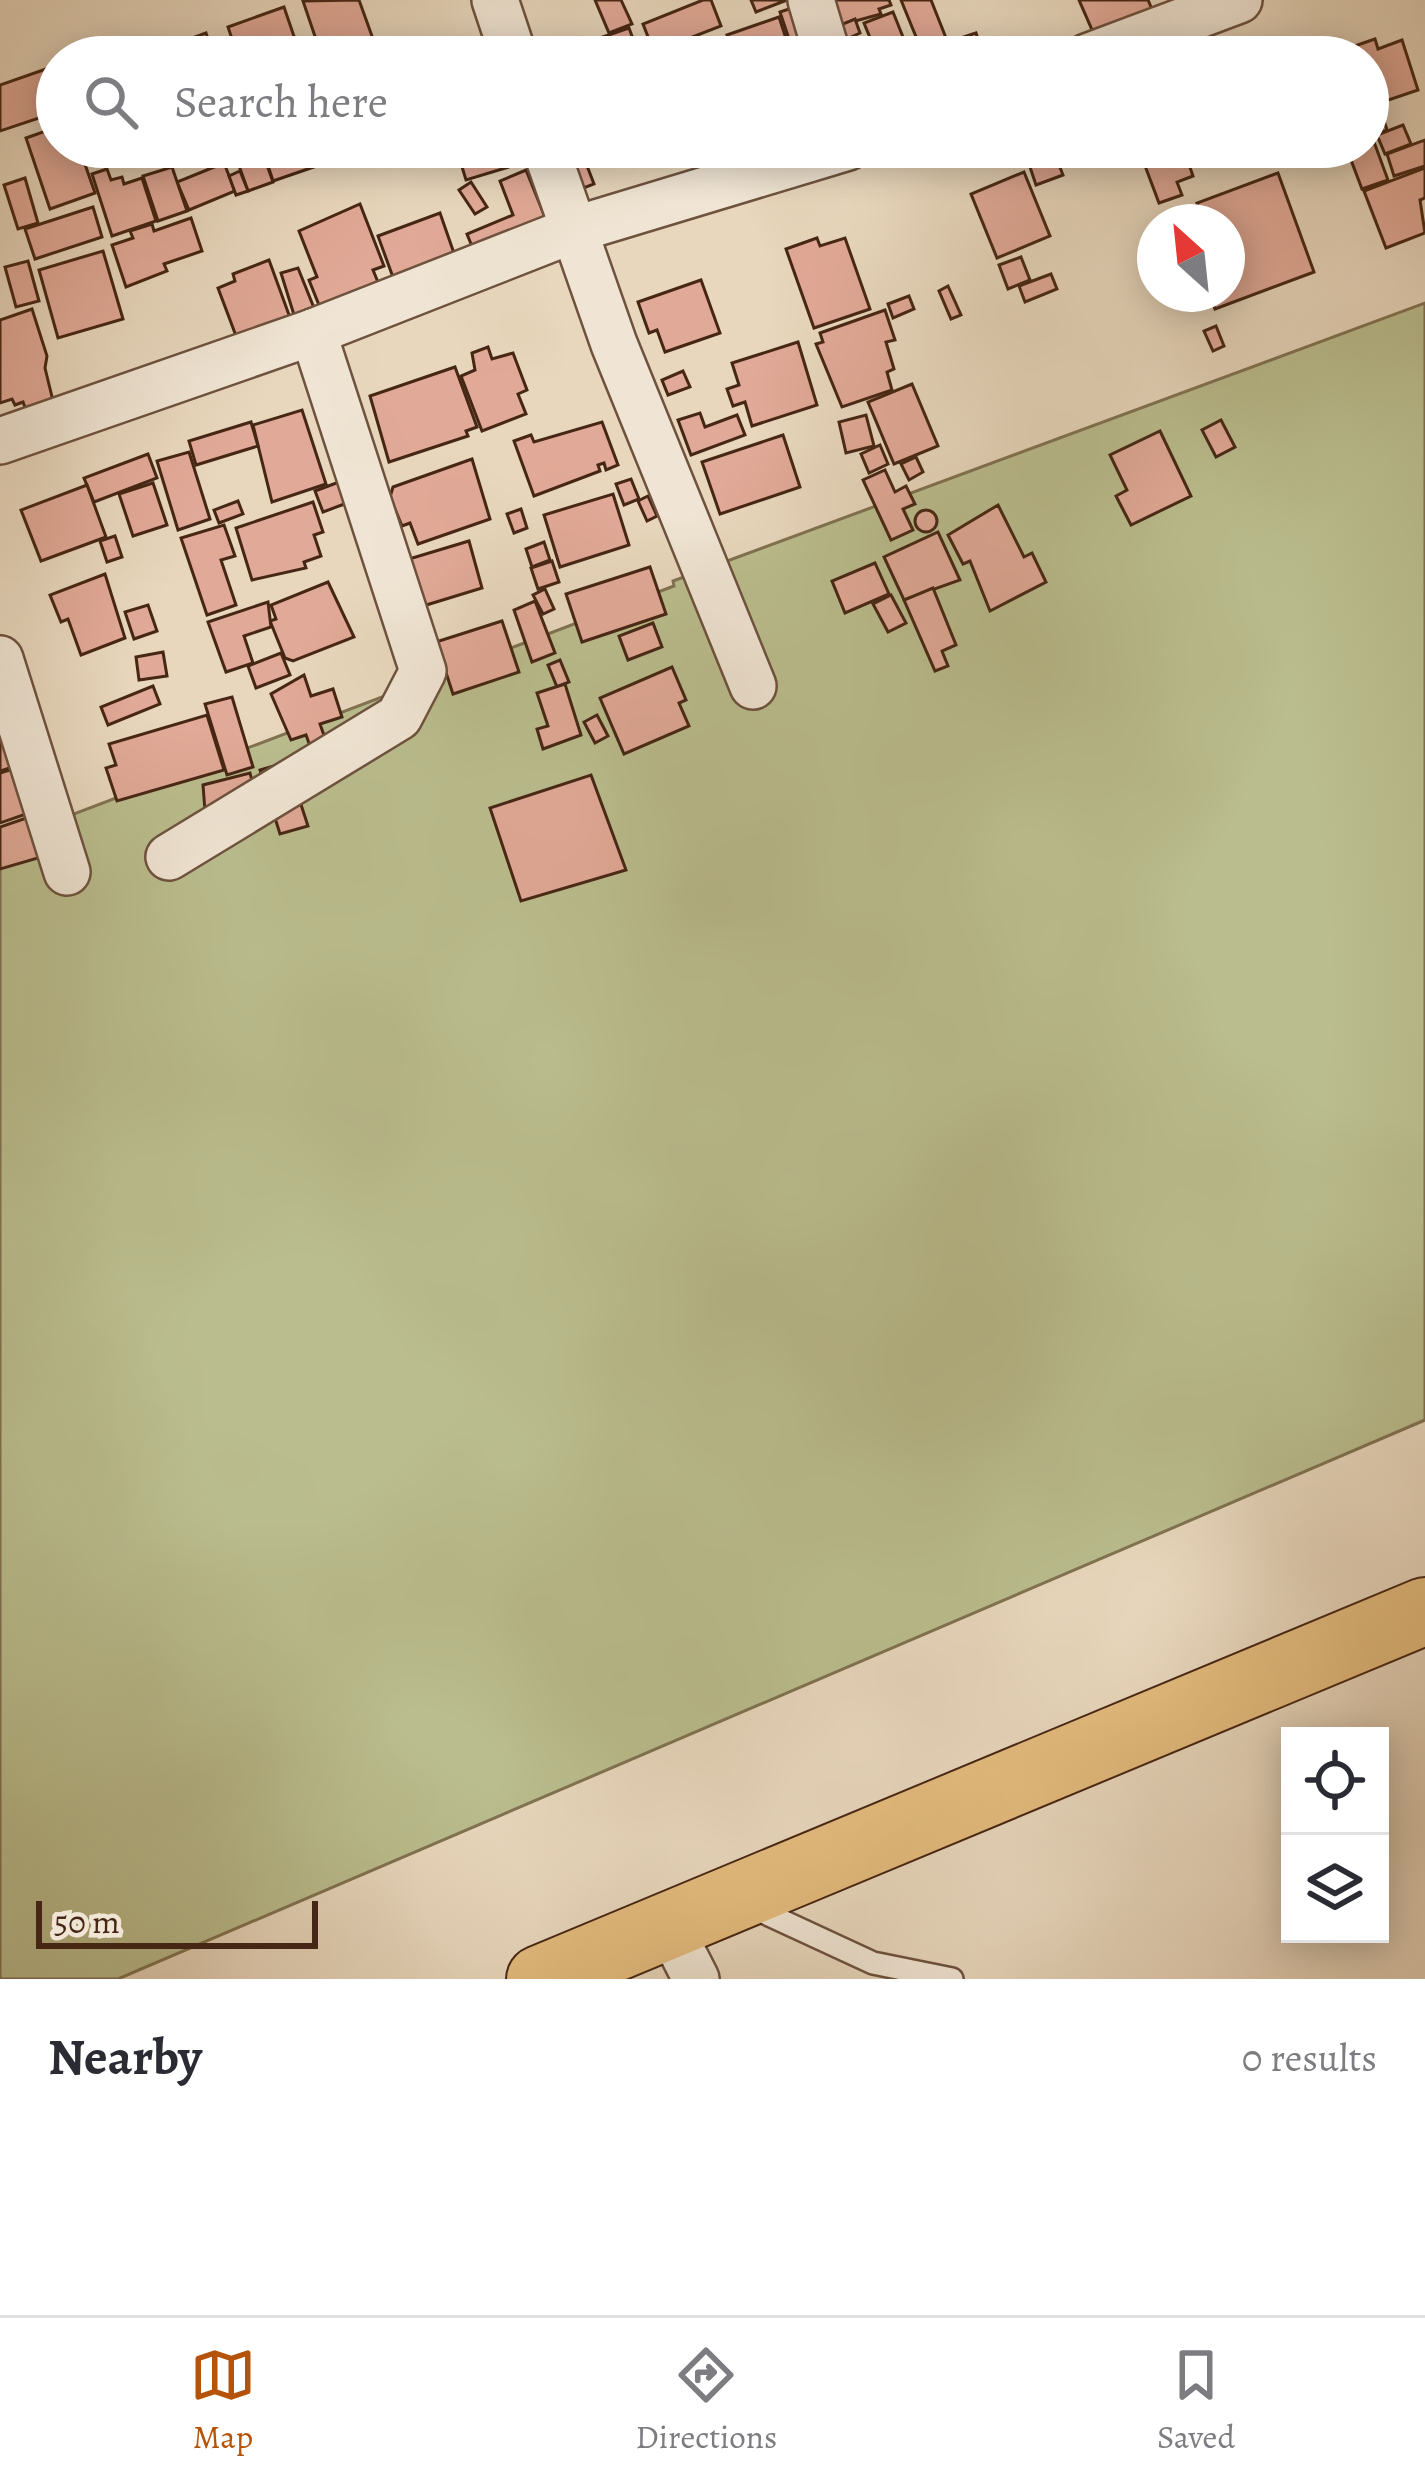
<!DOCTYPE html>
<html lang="en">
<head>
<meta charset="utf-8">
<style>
  :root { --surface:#fff; --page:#f7f7f7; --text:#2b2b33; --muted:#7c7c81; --line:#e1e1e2; --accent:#b45309 }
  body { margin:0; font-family:Alegreya,serif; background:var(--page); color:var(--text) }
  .controls { position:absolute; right:36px; bottom:36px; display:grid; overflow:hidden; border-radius:0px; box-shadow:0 6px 30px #0003 }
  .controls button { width:108px; height:108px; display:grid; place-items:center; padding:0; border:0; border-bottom:3px solid var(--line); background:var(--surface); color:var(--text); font:60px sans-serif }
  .compass { position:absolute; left:1137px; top:204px; width:108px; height:108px; border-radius:50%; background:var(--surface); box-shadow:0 6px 30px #0003; rotate:333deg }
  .scale { position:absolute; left:36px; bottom:30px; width:282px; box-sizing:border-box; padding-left:12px; border:6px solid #462614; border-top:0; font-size:33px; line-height:42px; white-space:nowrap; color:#462614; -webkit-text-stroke:9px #f0e5d4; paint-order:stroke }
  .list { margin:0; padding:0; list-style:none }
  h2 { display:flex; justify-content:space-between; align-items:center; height:156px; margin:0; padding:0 48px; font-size:51px }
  h2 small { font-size:39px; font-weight:400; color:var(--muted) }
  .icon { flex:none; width:66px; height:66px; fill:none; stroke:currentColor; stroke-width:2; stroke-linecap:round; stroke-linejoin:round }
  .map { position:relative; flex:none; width:1425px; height:1979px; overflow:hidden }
  .search { position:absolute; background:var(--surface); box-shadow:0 6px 30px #0003; left:36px; right:36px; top:36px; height:132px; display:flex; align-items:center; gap:30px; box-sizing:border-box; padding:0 42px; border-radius:66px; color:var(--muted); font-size:45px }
  .sheet { height:336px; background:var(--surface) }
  nav { display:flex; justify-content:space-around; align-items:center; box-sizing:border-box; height:168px; border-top:3px solid var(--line); background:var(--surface); font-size:33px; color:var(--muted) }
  nav a { display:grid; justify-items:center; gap:6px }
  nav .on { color:var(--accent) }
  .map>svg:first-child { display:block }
  .green { fill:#babd8e; stroke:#807251; stroke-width:3 }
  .building { fill:#e1a997; stroke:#462614; stroke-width:3 }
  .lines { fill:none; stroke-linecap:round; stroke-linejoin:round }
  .service-casing { stroke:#6e523e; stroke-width:26 }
  .minor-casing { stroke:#6e523e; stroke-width:50 }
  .trunk-casing { stroke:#462614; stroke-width:70 }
  .service { stroke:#f0e5d4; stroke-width:21 }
  .minor { stroke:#f0e5d4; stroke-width:45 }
  .trunk { stroke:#e4bc7e; stroke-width:66 }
</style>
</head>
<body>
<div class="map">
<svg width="1425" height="1979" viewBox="0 0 1425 1979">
  <rect width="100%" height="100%" fill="#e8d7bd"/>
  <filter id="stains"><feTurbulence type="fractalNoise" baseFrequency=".00167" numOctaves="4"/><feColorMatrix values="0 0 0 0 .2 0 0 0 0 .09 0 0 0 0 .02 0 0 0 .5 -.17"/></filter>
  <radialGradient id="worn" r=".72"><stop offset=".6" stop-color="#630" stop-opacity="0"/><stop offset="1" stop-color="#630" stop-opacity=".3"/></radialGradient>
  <!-- green -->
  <polygon class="green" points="1425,303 1425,1420 118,1979 0,1979 0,842 674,586 673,581"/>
  <!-- building -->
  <g class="building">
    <polygon points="359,0 377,50 356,57 322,57 303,1"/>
    <polygon points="595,0 621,0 632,24 609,33"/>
    <polygon points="703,0 711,0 721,26 654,52 643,24"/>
    <polygon points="751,0 787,0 756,12"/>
    <polygon points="823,0 889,0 891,5 879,9 881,14 826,29"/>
    <polygon points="901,0 931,0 946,38 921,49"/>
    <polygon points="1079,0 1148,0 1161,30 1103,55"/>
    <polygon points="807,3 822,51 795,57 780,12"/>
    <polygon points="284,7 301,57 238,57 228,27"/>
    <polygon points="893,12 911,57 878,57 864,23"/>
    <polygon points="779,17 792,57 735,57 727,35"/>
    <polygon points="855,19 860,33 847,39 852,52 839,57 826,31"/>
    <polygon points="629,28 639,55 561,57 559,52"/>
    <polygon points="206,33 214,57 173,57 170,46"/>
    <polygon points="976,33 984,57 927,57 924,50"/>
    <polygon points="1080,37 1088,57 1032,57"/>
    <polygon points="1375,39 1378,49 1402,40 1418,90 1368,107 1368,57 1345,57 1343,50"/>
    <polygon points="1335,41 1340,57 1311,57 1309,50"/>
    <polygon points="402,48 405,57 375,57"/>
    <polygon points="46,69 57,112 0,131 0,85"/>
    <polygon points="1379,105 1387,130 1372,136 1368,109"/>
    <polygon points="1403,125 1411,144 1385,154 1377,135"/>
    <polygon points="57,127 57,147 79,147 95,193 50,209 26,138"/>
    <polygon points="1425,140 1425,166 1394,176 1387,154"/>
    <polygon points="1374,142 1388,180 1362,189 1348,152"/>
    <polygon points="216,147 257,147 258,153 231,159 229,152 218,155"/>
    <polygon points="272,147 333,147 337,159 273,181 263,150"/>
    <polygon points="456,147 518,147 522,163 466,180"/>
    <polygon points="580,147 644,147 606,161 607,148 583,156"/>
    <polygon points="687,147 755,147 755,148 694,168"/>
    <polygon points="870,147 894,147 894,148 875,157"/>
    <polygon points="1039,147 1052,147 1063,175 1036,185 1025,152"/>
    <polygon points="1138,147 1167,151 1183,147 1193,176 1177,182 1182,195 1159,203"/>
    <polygon points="262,151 273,182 248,191 237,160"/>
    <polygon points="584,158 594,184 581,189 571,163"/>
    <polygon points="224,163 235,191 189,210 177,182"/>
    <polygon points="172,167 187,211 158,221 143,176"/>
    <polygon points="1425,168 1425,198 1420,200 1425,233 1386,248 1364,191"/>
    <polygon points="107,169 111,180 122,177 124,184 142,178 156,221 112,236 92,174"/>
    <polygon points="526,170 555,242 482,271 467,234 513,215 500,181"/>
    <polygon points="240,171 248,191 236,195 229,176"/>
    <polygon points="1024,172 1050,236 997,258 971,194"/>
    <polygon points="1278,173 1314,272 1215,309 1210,294 1227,294 1227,222 1205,222 1197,203"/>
    <polygon points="25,178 38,223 18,229 4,185"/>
    <polygon points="471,182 487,207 475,214 459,190"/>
    <polygon points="360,204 384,266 373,270 382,292 323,315 309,280 317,277 299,231"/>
    <polygon points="93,207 102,237 35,259 25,229"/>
    <polygon points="440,213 464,282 406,313 378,236"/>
    <polygon points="191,218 202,251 164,264 167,271 126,287 112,245 133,238 130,231 152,224 154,231"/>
    <polygon points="817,238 820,246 845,238 870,309 814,328 786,249"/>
    <polygon points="103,251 123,319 58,338 39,270"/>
    <polygon points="1021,257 1030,280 1008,289 999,265"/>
    <polygon points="269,260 300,345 247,365 218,288 235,281 233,274"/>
    <polygon points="28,261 39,301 16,307 5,267"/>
    <polygon points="298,268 320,323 299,331 281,273"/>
    <polygon points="1051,274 1057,289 1025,302 1019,286"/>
    <polygon points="701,280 720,333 665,352 657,330 649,333 638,302"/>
    <polygon points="948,286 961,315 951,319 939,291"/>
    <polygon points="909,296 914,309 893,318 888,304"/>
    <polygon points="32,309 47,356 45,368 53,401 26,410 23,402 15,405 12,399 0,403 0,320"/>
    <polygon points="885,310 895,340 886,342 894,369 887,372 892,390 842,407 816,344 823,342 820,333"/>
    <polygon points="1216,326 1224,346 1213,351 1204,331"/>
    <polygon points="798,342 817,405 752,426 745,402 733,406 727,389 739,385 732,363"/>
    <polygon points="488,347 492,359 513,353 527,390 518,394 526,414 482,431 461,376 475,370 472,353"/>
    <polygon points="455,367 477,427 466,431 468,436 389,462 370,396"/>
    <polygon points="683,371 690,387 668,395 662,380"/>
    <polygon points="912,384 938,446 894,464 868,402"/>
    <polygon points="302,410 326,484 272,502 253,425"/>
    <polygon points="700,413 705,427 737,415 745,435 691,455 678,420"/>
    <polygon points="866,415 874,446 846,453 839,422"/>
    <polygon points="1221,420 1235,447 1216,457 1202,430"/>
    <polygon points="251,422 258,446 196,465 189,441"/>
    <polygon points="602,422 618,465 606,470 604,463 598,465 600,471 534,496 514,441 531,435 534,442"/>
    <polygon points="1160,431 1191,496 1131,525 1116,496 1127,490 1110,455"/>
    <polygon points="783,435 800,487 720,514 702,462"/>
    <polygon points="880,445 888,464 869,473 861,454"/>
    <polygon points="189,452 210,519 178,530 157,461"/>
    <polygon points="148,454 157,478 94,502 84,478"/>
    <polygon points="916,457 923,472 909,480 901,464"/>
    <polygon points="472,459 490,519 418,544 410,523 402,526 390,497 393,487"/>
    <polygon points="885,470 895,492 906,486 915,504 903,509 913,530 891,540 863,480"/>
    <polygon points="631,479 639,499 624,505 616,484"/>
    <polygon points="339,482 347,503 323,512 315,491"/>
    <polygon points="153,483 167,525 133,536 119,494"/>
    <polygon points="87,485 106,537 41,561 21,510"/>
    <polygon points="613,494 629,545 560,567 544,515"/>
    <polygon points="648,496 657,516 647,521 638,501"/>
    <polygon points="238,501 243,514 219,523 214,510"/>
    <polygon points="313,502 323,532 314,535 321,556 304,562 306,568 252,580 236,528"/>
    <polygon points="998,505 1024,557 1032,553 1046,582 990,611 970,561 963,564 948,535"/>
    <polygon points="521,509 527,528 514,533 507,514"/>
    <circle cx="926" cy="521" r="11"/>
    <polygon points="224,525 235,556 221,560 236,605 207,615 181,538"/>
    <polygon points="938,532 960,580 904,600 884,557"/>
    <polygon points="115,536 122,557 107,562 100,541"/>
    <polygon points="469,541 482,588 423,606 409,559"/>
    <polygon points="544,542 550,560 532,567 526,549"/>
    <polygon points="552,561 559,582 538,589 531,568"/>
    <polygon points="875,563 889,594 845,613 832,581"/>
    <polygon points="650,567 666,614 582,642 566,594"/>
    <polygon points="105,574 125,638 81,655 68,619 61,622 50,595"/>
    <polygon points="328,582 354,637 293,661 285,658 270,621 276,619 271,605"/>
    <polygon points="933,588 956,645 942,651 948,666 935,671 904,600"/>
    <polygon points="545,589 554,609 543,614 533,595"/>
    <polygon points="891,595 906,623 888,632 873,604"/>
    <polygon points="535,601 555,653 532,662 514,610"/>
    <polygon points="268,602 271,627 244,636 253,663 226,672 208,622"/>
    <polygon points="148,605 157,631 134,639 125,612"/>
    <polygon points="502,621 519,672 453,694 436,642"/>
    <polygon points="653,623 662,647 628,660 619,636"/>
    <polygon points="163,652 167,676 139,680 136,657"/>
    <polygon points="281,653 290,675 256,688 248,666"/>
    <polygon points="560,660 569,682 557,687 548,665"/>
    <polygon points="672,667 686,700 679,703 689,726 624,754 600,698"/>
    <polygon points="304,675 311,696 333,689 342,717 320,724 326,741 310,746 306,735 291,740 271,694"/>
    <polygon points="565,684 581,735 543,749 537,729 548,726 537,693"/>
    <polygon points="153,686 160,704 108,725 101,707"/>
    <polygon points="232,697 253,767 227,775 205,704"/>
    <polygon points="207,715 224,770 117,801 106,768 116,765 109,744"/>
    <polygon points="597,715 608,736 595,743 584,722"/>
    <polygon points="0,729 19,765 0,771"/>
    <polygon points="287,762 308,826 280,834 260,770"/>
    <polygon points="13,769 29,813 0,823 0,773"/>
    <polygon points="250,773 260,812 206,824 203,785"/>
    <polygon points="591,775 626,870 521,901 490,808"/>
    <polygon points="41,813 55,853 0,869 0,827"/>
  </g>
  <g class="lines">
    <defs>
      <polyline id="service" points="750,1906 873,1963 952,1979"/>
      <g id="minor">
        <polyline points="495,0 514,57"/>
        <polyline points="811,0 828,57"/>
        <polyline points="1087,57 1239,0"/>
        <polyline points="545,147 614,344 753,686"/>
        <polyline points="0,441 313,332 573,230 848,147"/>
        <polyline points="0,659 67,872"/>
        <polyline points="169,857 399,717 423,671 313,332"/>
        <polyline points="669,1926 696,1979"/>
      </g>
      <polyline id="trunk" points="540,1979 1425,1611"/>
    </defs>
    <!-- service casing -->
    <use href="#service" class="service-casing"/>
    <!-- minor casing -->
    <use href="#minor" class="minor-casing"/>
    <!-- trunk casing -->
    <use href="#trunk" class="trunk-casing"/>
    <!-- service -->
    <use href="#service" class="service"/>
    <!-- minor -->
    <use href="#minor" class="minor"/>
    <!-- trunk -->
    <use href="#trunk" class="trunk"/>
  </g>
  <rect width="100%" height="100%" filter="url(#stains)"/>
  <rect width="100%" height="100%" fill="url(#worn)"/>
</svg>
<div class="controls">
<button><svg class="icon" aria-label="locate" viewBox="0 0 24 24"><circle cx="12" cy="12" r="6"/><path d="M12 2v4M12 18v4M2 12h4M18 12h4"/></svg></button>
<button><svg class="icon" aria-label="layers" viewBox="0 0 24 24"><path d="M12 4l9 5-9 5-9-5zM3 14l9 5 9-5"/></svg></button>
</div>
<svg class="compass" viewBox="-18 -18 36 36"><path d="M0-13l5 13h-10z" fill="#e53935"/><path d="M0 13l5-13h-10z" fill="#7c7c81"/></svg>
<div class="scale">50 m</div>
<div class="search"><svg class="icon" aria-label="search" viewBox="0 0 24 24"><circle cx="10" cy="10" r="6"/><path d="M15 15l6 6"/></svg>Search here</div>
</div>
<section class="sheet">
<h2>Nearby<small>0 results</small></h2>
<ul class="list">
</ul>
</section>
<nav>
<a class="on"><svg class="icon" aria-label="map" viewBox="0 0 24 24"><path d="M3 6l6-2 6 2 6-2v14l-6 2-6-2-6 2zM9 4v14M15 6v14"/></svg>Map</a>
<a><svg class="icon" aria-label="directions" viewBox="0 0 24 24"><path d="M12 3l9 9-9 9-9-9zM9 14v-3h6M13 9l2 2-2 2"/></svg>Directions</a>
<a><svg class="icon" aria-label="saved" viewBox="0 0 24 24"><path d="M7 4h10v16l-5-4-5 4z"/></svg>Saved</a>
</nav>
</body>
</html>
